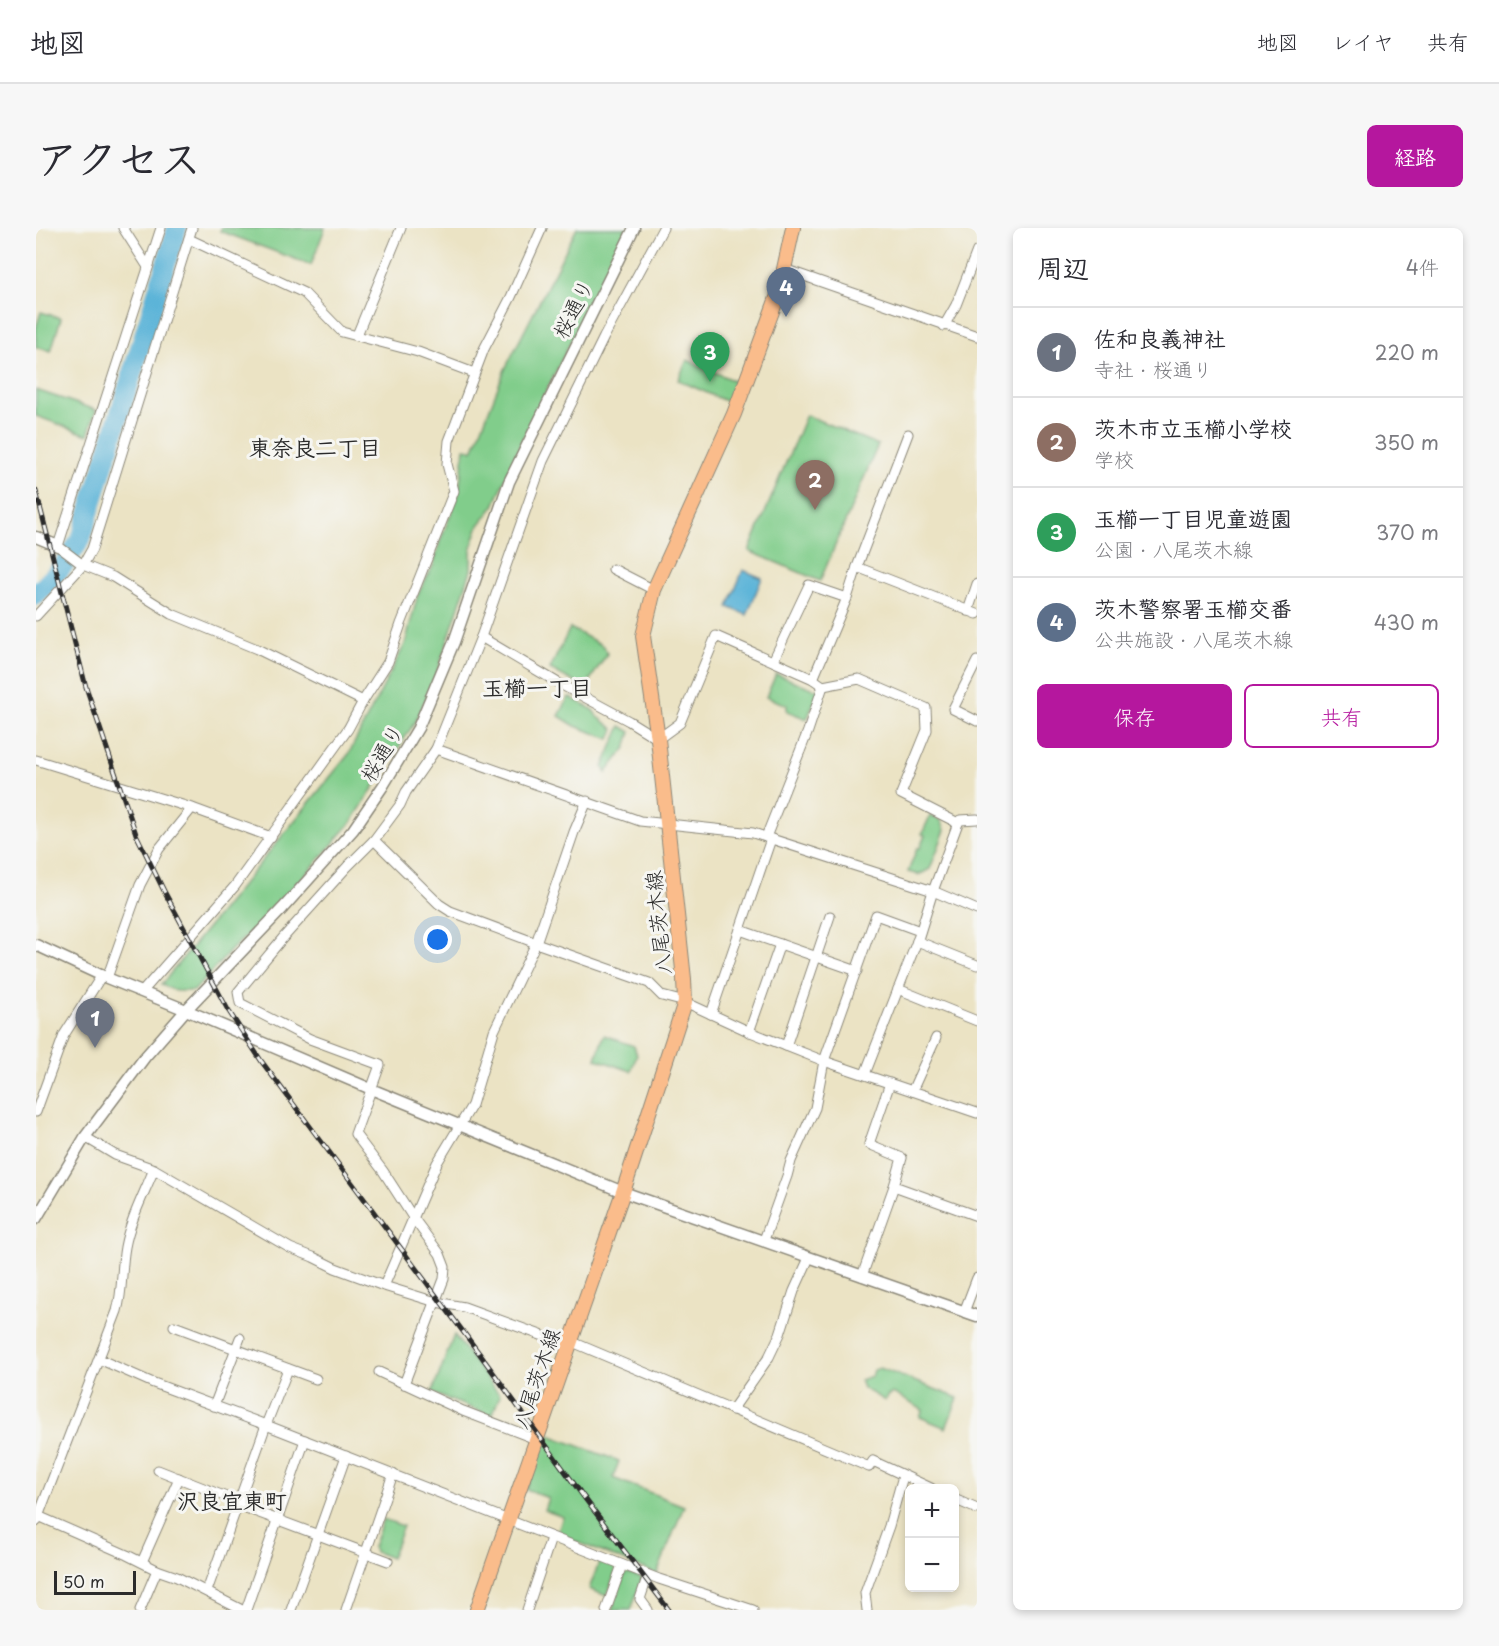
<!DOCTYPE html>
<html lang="ja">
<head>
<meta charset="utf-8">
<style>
  :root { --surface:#fff; --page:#f7f7f7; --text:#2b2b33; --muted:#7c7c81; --line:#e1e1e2; --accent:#b5179e }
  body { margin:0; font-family:"Playpen Sans","Klee One",sans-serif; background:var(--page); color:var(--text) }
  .controls { position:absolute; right:18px; bottom:18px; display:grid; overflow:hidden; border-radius:9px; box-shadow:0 3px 9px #0003 }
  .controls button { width:54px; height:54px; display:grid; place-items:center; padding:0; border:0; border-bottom:2px solid var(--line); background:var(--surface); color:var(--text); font:30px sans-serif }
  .scale { position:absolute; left:18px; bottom:15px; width:82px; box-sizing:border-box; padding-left:6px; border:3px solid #2b2b2b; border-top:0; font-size:16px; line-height:21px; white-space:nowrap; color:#2b2b2b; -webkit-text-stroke:4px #f6f6f2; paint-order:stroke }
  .you { position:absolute; left:402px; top:712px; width:21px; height:21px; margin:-15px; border:4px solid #fff; border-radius:50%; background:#1a73e8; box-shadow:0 0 0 9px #1a73e833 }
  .badge { display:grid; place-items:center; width:39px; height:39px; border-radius:50%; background:var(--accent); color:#fff; font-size:20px; font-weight:700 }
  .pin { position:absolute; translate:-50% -50px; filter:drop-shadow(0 2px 3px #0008) }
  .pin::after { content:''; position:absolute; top:32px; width:21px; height:18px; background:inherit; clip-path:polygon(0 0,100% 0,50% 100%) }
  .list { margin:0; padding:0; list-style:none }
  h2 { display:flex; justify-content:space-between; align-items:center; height:78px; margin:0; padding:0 24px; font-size:26px }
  h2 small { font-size:20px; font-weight:400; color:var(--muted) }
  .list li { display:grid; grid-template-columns:39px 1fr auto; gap:18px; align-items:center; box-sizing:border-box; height:90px; padding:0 24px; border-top:2px solid var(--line) }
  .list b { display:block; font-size:22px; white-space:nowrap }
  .list p { margin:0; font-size:20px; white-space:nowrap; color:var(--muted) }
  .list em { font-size:20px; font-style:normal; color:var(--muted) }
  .actions { display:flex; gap:12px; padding:18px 24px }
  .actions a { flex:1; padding:14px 0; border:2px solid var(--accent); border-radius:9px; text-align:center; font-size:21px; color:var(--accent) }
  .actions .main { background:var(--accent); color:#fff }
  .map { position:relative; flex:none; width:941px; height:1382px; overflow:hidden; border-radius:9px }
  header { display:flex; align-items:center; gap:36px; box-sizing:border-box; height:84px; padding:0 30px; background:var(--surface); border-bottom:2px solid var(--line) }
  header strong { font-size:28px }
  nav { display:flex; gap:33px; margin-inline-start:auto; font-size:21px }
  .intro { display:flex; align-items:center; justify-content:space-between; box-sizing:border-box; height:144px; padding:0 36px }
  h1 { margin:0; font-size:42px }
  .button { padding:15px 27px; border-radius:9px; background:var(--accent); color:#fff; font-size:21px; font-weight:700 }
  main { display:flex; gap:36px; padding:0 36px }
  aside { flex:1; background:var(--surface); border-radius:9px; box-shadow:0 3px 9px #0003 }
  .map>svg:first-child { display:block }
  .green { fill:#81cd8b; stroke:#567c5b; stroke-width:1.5 }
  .water { fill:#5bb4d8; stroke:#437082; stroke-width:1.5 }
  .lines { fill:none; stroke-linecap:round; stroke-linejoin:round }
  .river { stroke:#5bb4d8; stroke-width:20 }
  .minor-casing { stroke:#8b8778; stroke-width:11 }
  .tertiary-casing { stroke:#8b8778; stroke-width:13 }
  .primary-casing { stroke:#8b8778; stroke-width:16 }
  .minor { stroke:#fff; stroke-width:9 }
  .tertiary { stroke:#fff; stroke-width:10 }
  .primary { stroke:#fabc8b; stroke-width:14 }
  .rail-casing { stroke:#2b2b2b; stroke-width:5 }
  .rail { stroke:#f6f6f2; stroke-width:3; stroke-dasharray:9; stroke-linecap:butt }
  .labels { text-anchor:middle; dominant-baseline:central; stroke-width:6; stroke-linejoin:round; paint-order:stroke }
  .street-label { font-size:21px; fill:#2b2b2b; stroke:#f6f6f2 }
  .neighbourhood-label { font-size:22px; font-weight:bold; fill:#2b2b2b; stroke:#f6f6f2 }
</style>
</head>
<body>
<header>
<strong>地図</strong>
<nav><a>地図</a><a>レイヤ</a><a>共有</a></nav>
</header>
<div class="intro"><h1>アクセス</h1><a class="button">経路</a></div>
<main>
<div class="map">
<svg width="941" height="1382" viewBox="0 0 941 1382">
  <rect width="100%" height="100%" fill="#f6f6f2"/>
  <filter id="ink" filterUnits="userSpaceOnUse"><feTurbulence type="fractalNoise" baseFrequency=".0167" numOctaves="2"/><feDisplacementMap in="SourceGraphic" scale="12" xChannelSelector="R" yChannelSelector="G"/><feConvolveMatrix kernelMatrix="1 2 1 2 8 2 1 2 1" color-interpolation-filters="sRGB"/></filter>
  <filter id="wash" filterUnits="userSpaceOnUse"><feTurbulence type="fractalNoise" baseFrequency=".008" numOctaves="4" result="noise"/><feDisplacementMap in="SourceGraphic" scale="24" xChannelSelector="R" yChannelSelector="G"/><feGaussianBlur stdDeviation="1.35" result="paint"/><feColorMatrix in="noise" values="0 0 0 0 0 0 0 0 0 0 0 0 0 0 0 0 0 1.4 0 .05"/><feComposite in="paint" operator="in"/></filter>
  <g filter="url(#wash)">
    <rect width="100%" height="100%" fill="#ebe3c4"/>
    <!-- green -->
    <g class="green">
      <polygon points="185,0 289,0 275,37 184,3"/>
      <polygon points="541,0 591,0 485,214 458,278 443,297 435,320 435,342 400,448 379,494 315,595 236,685 197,720 158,763 140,763 125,757 312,527 369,416 382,366 397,338 404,313 422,268 429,220 437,223 469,141"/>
      <polygon points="5,84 25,90 15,123 0,119 0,100"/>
      <polygon points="651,132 705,156 696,176 642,152"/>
      <polygon points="0,162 60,182 52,207 0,188"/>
      <polygon points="770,187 842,217 784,353 713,323"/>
      <polygon points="534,400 568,418 571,426 549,460 514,441"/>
      <polygon points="740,446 783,463 771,491 751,483 751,477 730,469"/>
      <polygon points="533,469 556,481 561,488 578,501 574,511 539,498 523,488"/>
      <polygon points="585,498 595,504 590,520 570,545 567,539"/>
      <polygon points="894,588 905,592 909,602 894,641 883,647 872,644 881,620 884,620 889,607 886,606"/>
      <polygon points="568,807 598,818 601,827 595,843 560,831"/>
      <polygon points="418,1107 464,1167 456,1188 396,1165"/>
      <polygon points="844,1140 922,1170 910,1200 884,1189 887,1182 857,1165 851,1168 849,1173 827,1160 824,1152 836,1148 838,1142"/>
      <polygon points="513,1207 583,1233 577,1250 648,1278 621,1346 521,1306 527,1289 508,1282 512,1270 490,1261 509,1209"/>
      <polygon points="347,1291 367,1298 355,1330 339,1324 337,1319"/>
      <polygon points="564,1332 577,1337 580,1343 571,1368 553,1361"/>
      <polygon points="592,1345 606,1350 595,1382 576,1382 588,1347"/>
    </g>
    <!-- water -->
    <polygon class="water" points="707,342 726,350 711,387 692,379"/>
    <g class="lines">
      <!-- river -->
      <polyline class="river" points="0,367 27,338 45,311 141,0"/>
    </g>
  </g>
  <g filter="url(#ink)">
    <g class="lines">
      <defs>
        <g id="minor">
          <polyline points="87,0 112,39"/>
          <polyline points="125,0 22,318 47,337 77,349 136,386 221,421 327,473"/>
          <polyline points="627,0 568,109 507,233 445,409 400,521 604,593 717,605 897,663 941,682"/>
          <polyline points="153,11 268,65 306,104 382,124 438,145"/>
          <polyline points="748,41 941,108"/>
          <polyline points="908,98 920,77 941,23"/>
          <polyline points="321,107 365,0"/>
          <polyline points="821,339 872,206"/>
          <polyline points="577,341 618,362"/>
          <polyline points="932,383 941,356"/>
          <polyline points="0,388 47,337 56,321 156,0"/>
          <polyline points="445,409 524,456 593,493 622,511 644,495 680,408 777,451 787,458 823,451 890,480 891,502 865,566 922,595 897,663 883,708 829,846"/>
          <polyline points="737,433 773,357 811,370"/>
          <polyline points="941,433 917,481 941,493"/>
          <polyline points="777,451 811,370 821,339 941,386"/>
          <polyline points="0,532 156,580 235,609"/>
          <polyline points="922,595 924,592 941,591"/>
          <polyline points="730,609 772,503 787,458"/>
          <polyline points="338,612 403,676 414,683 500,715 613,755 626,768 649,774 712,803 788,833 941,885"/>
          <polyline points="704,702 821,743"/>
          <polyline points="881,713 941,737"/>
          <polyline points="71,750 104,657 123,621 156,580"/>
          <polyline points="862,761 941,793"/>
          <polyline points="106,764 199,658 312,501 327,473 352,434 365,396 418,263 411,236 413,213 448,121 475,69 506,0"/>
          <polyline points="675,786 735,611"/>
          <polyline points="713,804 744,716"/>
          <polyline points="750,818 794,688"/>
          <polyline points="876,863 900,810"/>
          <polyline points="0,884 28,807 66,747"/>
          <polyline points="49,909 79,927 118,941 254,1020 277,1029 299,1040 348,1058 400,1074 428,1079 532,1117"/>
          <polyline points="858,958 941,988"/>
          <polyline points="728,1012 751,948 755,933 779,880 788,833 840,687 884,703"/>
          <polyline points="826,1048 858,958 866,930 833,916 854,855"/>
          <polyline points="348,1058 401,935 436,877 458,803 500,715 538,604 551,573"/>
          <polyline points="928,1084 941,1050"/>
          <polyline points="138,1098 280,1151"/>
          <polyline points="534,1113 833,1239 837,1233 895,1260"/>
          <polyline points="63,1131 115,1154 230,1197 623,1351 717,1382"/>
          <polyline points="343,1144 427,1183 500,1211"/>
          <polyline points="368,1156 408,1051 409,1039 404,1026 378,991 347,943 319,906 344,837 274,811 204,775 202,764 246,711 311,639 338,612 364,577 370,564 400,521"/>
          <polyline points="178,1178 204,1110"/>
          <polyline points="696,1182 733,1129 744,1106 758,1063 773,1030"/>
          <polyline points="122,1242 203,1274"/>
          <polyline points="918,1271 941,1281"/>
          <polyline points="202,1277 352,1333"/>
          <polyline points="0,1287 91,1327 121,1342"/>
          <path d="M 0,1294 L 81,1083 C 87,1062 85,1041 89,1019 C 94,992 108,966 118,941"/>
          <polyline points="106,1334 143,1250"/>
          <polyline points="612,1347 604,1371 612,1382"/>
          <polyline points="171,1363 230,1197 252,1141"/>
          <polyline points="104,1382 121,1342 141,1349 206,1382"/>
          <polyline points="210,1382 269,1212"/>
          <polyline points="255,1382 310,1228"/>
          <polyline points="310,1382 357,1246"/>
          <polyline points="491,1382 515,1310"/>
          <polyline points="570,1382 586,1337"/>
          <polyline points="831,1382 829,1365 853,1298 867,1248"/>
        </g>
        <g id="tertiary">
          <polyline points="0,309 22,318"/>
          <polyline points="0,717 71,750 150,782 335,861 587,964 941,1088"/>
          <polyline points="0,991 49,909 109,829 150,782 247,680 317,602 347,558 382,500 418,414 473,254 598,0"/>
        </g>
        <polyline id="primary" points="441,1382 587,964 649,774 648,751 622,511 607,408 618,362 698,186 748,51 748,41 757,0"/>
      </defs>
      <!-- minor casing -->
      <use href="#minor" class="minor-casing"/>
      <!-- tertiary casing -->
      <use href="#tertiary" class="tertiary-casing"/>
      <!-- primary casing -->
      <use href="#primary" class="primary-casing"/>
      <!-- minor -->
      <use href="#minor" class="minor"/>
      <!-- tertiary -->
      <use href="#tertiary" class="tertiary"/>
      <!-- primary -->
      <use href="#primary" class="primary"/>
      <defs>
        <polyline id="rail" points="0,263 50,459 100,606 129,665 192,782 226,834 443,1125 547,1268 633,1382"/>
      </defs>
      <!-- rail casing -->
      <use href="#rail" class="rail-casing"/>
      <!-- rail -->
      <use href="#rail" class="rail"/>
    </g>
  </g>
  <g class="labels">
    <!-- street labels -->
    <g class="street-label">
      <text transform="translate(536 80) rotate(-63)">桜通り</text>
      <text transform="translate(345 524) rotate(-59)">桜通り</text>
      <text transform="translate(621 695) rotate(-96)">八尾茨木線</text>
      <text transform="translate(499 1150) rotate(-71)">八尾茨木線</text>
    </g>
    <!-- neighbourhood labels -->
    <g class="neighbourhood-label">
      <text x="279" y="218">東奈良二丁目</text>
      <text x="501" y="458">玉櫛一丁目</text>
      <text x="196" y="1271">沢良宜東町</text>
    </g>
  </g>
</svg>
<div class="controls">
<button>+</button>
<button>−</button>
</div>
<div class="scale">50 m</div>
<div class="you"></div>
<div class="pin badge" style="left:59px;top:820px;background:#6b7280">1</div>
<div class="pin badge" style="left:779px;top:282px;background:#8d6e63">2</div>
<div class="pin badge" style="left:674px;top:154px;background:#2e9e5b">3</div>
<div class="pin badge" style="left:750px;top:89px;background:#5c6f8a">4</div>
</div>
<aside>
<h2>周辺<small>4件</small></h2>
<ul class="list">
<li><span class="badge" style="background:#6b7280">1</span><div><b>佐和良義神社</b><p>寺社 · 桜通り</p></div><em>220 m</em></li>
<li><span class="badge" style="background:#8d6e63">2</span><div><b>茨木市立玉櫛小学校</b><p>学校</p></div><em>350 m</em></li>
<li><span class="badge" style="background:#2e9e5b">3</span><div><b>玉櫛一丁目児童遊園</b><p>公園 · 八尾茨木線</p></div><em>370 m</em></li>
<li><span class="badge" style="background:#5c6f8a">4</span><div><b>茨木警察署玉櫛交番</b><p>公共施設 · 八尾茨木線</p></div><em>430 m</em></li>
</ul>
<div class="actions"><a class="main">保存</a><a>共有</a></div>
</aside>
</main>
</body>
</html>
